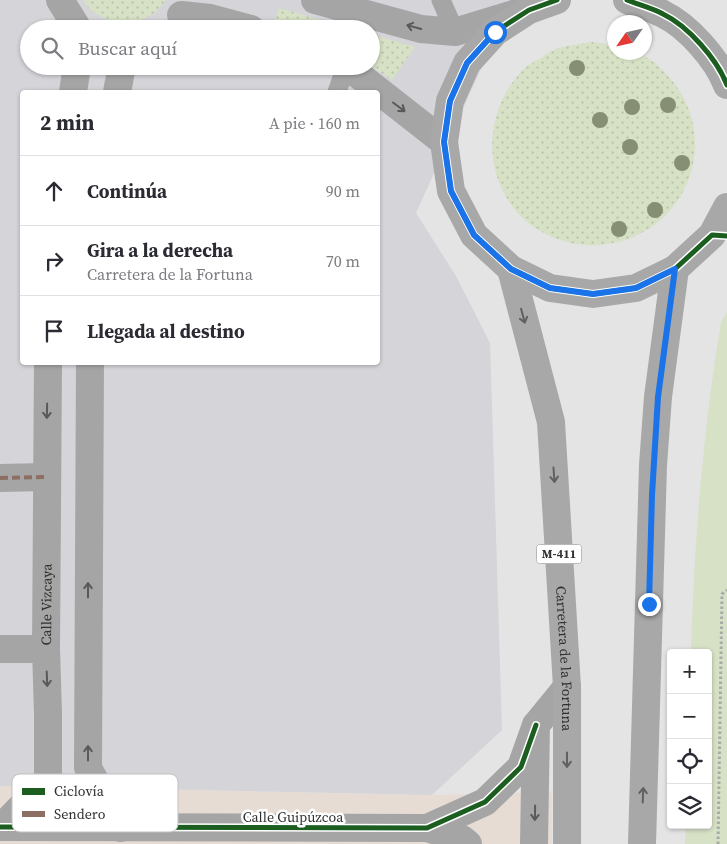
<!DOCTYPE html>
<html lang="es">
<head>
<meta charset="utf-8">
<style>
  :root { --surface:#fff; --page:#f7f7f7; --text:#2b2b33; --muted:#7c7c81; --line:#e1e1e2 }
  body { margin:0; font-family:"Source Serif 4",serif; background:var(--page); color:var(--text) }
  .controls { position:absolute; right:15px; bottom:15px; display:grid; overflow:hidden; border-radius:5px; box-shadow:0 1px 4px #0004 }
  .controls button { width:45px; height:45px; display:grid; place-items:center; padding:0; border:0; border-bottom:1px solid var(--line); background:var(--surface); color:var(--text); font:25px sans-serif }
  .compass { position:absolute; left:607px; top:15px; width:45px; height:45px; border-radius:50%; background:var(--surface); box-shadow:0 1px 4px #0004; rotate:236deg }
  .stop { position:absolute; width:15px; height:15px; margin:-11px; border:4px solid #1a73e8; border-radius:50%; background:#fff }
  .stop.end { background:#1a73e8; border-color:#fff; box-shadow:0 1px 5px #0008 }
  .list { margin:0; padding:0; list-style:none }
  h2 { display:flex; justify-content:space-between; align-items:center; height:65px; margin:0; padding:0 20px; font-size:21px }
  h2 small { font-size:16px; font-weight:400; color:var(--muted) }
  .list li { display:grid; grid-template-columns:32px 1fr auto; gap:15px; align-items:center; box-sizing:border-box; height:70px; padding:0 20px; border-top:1px solid var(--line) }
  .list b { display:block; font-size:19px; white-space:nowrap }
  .list p { margin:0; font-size:16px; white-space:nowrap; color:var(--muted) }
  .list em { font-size:16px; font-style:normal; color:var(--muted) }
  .icon { flex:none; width:28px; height:28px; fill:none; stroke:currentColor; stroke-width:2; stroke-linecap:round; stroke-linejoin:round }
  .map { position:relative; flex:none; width:727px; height:844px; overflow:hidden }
  .search { position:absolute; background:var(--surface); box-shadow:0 1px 4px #0004; left:20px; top:20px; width:360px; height:55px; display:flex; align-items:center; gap:12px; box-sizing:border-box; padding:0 18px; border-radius:28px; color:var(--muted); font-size:19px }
  .panel { position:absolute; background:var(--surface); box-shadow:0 1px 4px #0004; left:20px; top:90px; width:360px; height:275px; border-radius:5px }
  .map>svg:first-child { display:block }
  .commercial { fill:#e7dcd4 }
  .built { fill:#d4d4d9; fill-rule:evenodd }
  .grass { fill:url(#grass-dots) }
  .park { fill:#d6e1c6 }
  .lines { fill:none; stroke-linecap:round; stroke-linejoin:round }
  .path { stroke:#aaa9aa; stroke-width:3; stroke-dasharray:2.5 2.5; stroke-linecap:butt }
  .lane { stroke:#a6a5a5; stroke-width:19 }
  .street { stroke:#a6a5a5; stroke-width:28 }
  .primary { stroke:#a8a8a9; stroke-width:28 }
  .quiet { stroke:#8d6e63; stroke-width:4; stroke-dasharray:8 4; stroke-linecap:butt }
  .cycleway-casing { stroke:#fff; stroke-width:8 }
  .cycleway { stroke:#1b5e20; stroke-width:5 }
  .tree { fill:#868f74 }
  .oneway { stroke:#595959 }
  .oneway2 { stroke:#606060 }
  .route { stroke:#1a73e8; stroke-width:6 }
  .labels { text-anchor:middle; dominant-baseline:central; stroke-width:5; stroke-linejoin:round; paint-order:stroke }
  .shield { fill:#fff; stroke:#6e6e6e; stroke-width:1 }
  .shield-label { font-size:12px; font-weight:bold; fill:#303030 }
  .street-label { font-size:14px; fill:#303030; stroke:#fff }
  .key { fill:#fff; stroke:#c1c1c1; stroke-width:1 }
  .key-label { font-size:14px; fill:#303030 }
</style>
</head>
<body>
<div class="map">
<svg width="727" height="844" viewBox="0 0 727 844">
  <defs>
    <pattern id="grass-dots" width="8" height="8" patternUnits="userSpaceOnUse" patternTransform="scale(1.25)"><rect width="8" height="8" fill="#d6e1c6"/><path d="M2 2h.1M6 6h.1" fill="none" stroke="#b8c1aa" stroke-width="1.8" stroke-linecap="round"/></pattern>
  </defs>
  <rect width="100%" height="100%" fill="#e4e4e5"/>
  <!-- commercial -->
  <polygon class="commercial" points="0,786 432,795 552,792 552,844 0,844"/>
  <!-- built -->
  <path class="built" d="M 0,0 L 512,0 L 416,213 L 456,276 L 490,343 L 502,730 L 432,795 L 0,786 ZM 29,29 L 371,29 L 371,66 L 29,66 ZM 22,92 L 378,92 L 378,362 L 22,362 Z"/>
  <!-- grass -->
  <g class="grass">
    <path d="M 83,0 L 166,0 C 160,8 154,14 145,18 C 124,28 94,20 83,0 Z"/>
    <polygon points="279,8 352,29 292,29 274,23"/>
    <polygon points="371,34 415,47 392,80 370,66 371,66"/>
    <path d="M 592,42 L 614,45 L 614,52 C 621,52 631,51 637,53 C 650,57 661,68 670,78 C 725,142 684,239 600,245 C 574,247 546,238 526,221 C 480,181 482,108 526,67 C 530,64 535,61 539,59 C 545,55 552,50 559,48 C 569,45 581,44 592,42 Z"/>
  </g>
  <!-- park -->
  <path class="park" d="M 727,312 L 727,844 L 685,844 L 686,825 L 708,825 L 708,653 L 691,653 C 694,542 703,432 721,322 Z"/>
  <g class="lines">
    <!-- path -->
    <polyline class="path" points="718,844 722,594 727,590"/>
    <!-- lane -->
    <g class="lane">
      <polyline points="441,0 455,32"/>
      <polyline points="337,92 346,66"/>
    </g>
    <!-- street -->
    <g class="street">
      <polyline points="60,0 78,29"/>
      <polyline points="315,0 421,29 455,32 520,12"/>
      <polyline points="181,15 210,18 251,29"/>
      <polyline points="347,66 444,142"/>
      <polyline points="73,92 77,66"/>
      <polyline points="117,92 122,66"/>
      <polyline points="90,362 88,768 121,828"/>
      <polyline points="0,478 46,477"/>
      <polyline points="0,649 46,649"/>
      <polyline points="0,827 427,828 485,802 521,767 536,725"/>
      <path id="s1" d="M 2,827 L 48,779 L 48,714 L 46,649 L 48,362"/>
      <polyline points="427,828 462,839 468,844"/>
      <polyline points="534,844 536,725 567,687"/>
    </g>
    <!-- primary -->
    <g class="primary">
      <polyline points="557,0 529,10 495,32 467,63 450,101 444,142 451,191 474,235 511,269 550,288 593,294 636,288 675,269 712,235 727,207"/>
      <path d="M 627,0 C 639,5 652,8 663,14 C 688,26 717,59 727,85"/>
      <path id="s2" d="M 511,269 L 551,422 L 567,687 L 567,844"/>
      <polyline points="642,844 653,465 658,397 675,269"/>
    </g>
    <!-- quiet -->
    <polyline class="quiet" points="0,478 46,477"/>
    <defs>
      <g id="cycleway">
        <polyline points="557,0 529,10 495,32 467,63 450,101 444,142 451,191 474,235 511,269 550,288 593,294 636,288 675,269 712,235 727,236"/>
        <path d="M 627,0 C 639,5 652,8 663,14 C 688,26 717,59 727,85"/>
        <polyline points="0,827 427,828 485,802 521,767 536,725"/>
      </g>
    </defs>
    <!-- cycleway casing -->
    <use href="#cycleway" class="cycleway-casing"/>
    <!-- cycleway -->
    <use href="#cycleway" class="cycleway"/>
  </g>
  <!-- trees -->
  <g class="tree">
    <circle cx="577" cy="68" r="8"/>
    <circle cx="668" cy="105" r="8"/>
    <circle cx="632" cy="107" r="8"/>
    <circle cx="600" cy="120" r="8"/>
    <circle cx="630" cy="147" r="8"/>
    <circle cx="682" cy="163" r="8"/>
    <circle cx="655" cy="210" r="8"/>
    <circle cx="619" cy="229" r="8"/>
  </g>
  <!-- one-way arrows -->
  <defs><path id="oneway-shaft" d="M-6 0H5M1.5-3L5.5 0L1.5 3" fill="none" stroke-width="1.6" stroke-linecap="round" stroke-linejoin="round" transform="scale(1.25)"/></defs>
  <g class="oneway">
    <use href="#oneway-shaft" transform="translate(414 27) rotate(-165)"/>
    <use href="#oneway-shaft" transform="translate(399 107) rotate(37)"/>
    <use href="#oneway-shaft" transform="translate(47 411) rotate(91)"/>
    <use href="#oneway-shaft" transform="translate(88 590) rotate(-90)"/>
    <use href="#oneway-shaft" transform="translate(47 679) rotate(88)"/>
    <use href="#oneway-shaft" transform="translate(88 753) rotate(-90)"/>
    <use href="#oneway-shaft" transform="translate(535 813) rotate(91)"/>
  </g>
  <g class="oneway2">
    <use href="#oneway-shaft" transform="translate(523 316) rotate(75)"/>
    <use href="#oneway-shaft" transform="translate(554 475) rotate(86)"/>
    <use href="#oneway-shaft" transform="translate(567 760) rotate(90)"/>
    <use href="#oneway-shaft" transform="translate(643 795) rotate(-88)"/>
  </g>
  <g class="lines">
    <!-- route -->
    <polyline class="route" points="495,32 467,63 450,101 444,142 451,191 474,235 511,269 550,288 593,294 636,288 675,269 658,397 652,495 649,604"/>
  </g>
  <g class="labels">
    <!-- shield labels -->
    <rect class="shield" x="536.5" y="544.5" width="45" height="19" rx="4"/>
    <g class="shield-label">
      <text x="559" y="554">M-411</text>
    </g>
    <!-- street labels -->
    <g class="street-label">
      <text stroke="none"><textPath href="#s1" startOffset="241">Calle Vizcaya</textPath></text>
      <text stroke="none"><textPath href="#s2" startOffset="395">Carretera de la Fortuna</textPath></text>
      <text x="293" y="817">Calle Guipúzcoa</text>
    </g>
  </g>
  <!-- legend -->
  <rect x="12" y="774" width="166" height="58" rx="8" class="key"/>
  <rect x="22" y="788" width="23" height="7" fill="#1b5e20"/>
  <rect x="22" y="811" width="23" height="6" fill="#8d6e63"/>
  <g class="key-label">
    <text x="54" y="796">Ciclovía</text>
    <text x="54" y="819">Sendero</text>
  </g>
</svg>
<div class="controls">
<button>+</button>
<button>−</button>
<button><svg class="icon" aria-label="locate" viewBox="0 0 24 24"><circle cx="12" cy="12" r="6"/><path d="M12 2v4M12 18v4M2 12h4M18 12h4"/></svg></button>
<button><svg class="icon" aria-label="layers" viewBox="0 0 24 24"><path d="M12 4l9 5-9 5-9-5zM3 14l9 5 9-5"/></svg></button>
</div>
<svg class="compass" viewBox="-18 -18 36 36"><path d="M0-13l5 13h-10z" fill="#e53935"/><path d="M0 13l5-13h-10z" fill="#7c7c81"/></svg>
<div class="stop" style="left:495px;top:32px"></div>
<div class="stop end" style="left:649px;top:604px"></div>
<div class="search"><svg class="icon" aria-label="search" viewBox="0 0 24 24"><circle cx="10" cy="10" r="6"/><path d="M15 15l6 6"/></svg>Buscar aquí</div>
<section class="panel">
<h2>2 min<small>A pie · 160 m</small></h2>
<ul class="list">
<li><svg class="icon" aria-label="ahead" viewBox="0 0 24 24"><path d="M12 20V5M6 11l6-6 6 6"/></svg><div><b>Continúa</b></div><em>90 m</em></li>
<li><svg class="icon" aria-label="right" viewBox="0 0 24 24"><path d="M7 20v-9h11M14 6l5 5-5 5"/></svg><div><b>Gira a la derecha</b><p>Carretera de la Fortuna</p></div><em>70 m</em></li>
<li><svg class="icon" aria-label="arrive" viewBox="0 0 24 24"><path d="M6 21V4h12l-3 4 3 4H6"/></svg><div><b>Llegada al destino</b></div></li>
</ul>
</section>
</div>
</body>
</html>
